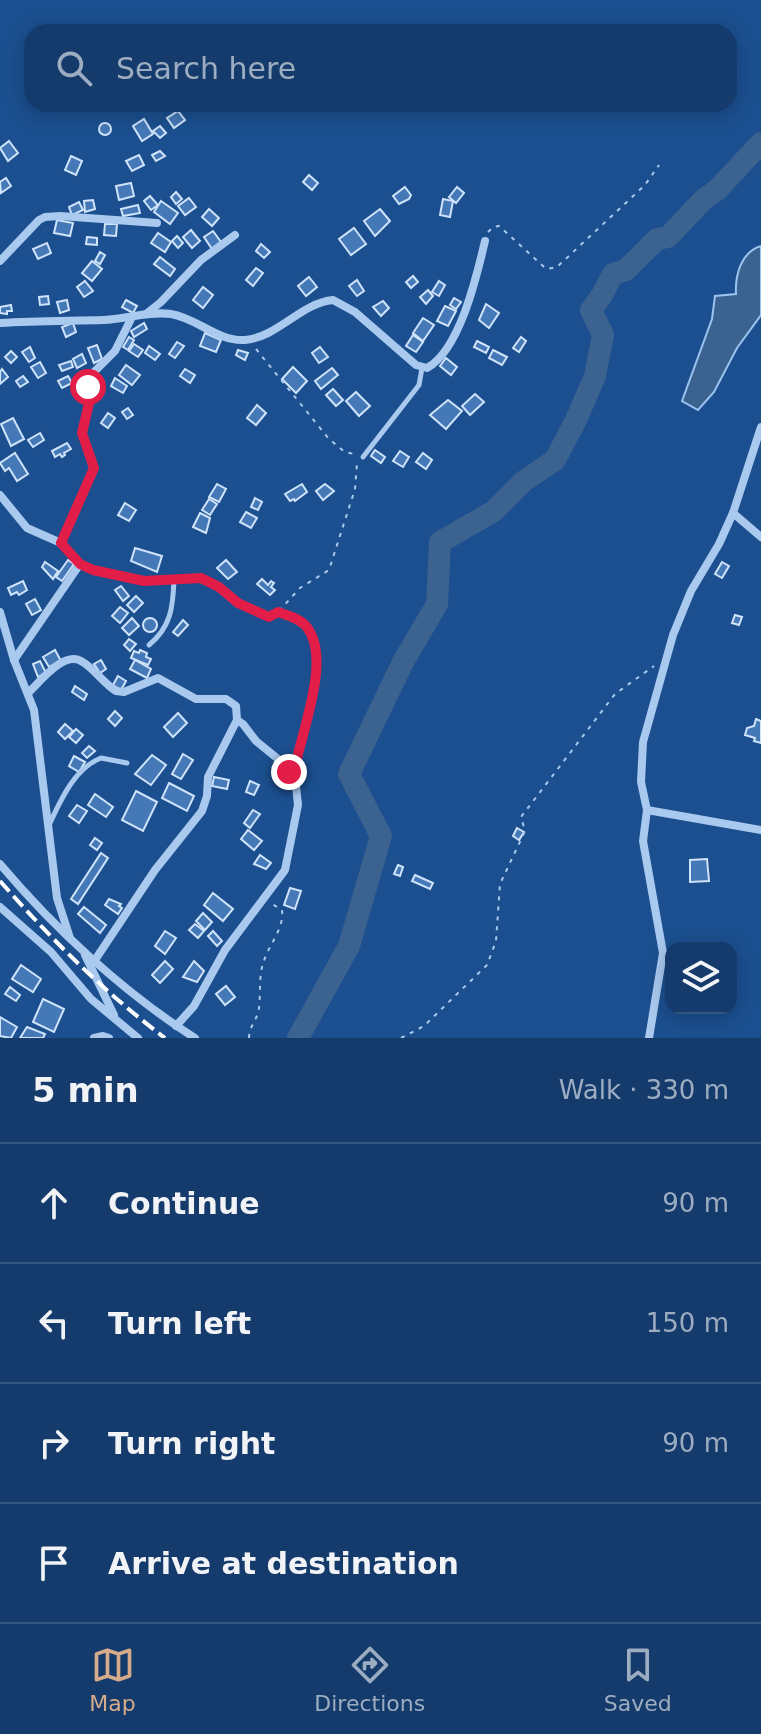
<!DOCTYPE html>
<html lang="en">
<head>
<meta charset="utf-8">
<style>
  :root { --surface:#143b6b; --page:#214673; --text:#f1f3f6; --muted:#9dadc1; --line:#33557e; --accent:#d6ab8b }
  body { margin:0; font-family:"DejaVu Sans",sans-serif; background:var(--page); color:var(--text) }
  .controls { position:absolute; right:24px; bottom:24px; display:grid; overflow:hidden; border-radius:16px; box-shadow:0 4px 20px #0003 }
  .controls button { width:72px; height:72px; display:grid; place-items:center; padding:0; border:0; border-bottom:2px solid var(--line); background:var(--surface); color:var(--text); font:40px sans-serif }
  .stop { position:absolute; width:24px; height:24px; margin:-18px; border:6px solid #e11d48; border-radius:50%; background:#fff }
  .stop.end { background:#e11d48; border-color:#fff; box-shadow:0 2px 8px #0008 }
  .list { margin:0; padding:0; list-style:none }
  h2 { display:flex; justify-content:space-between; align-items:center; height:104px; margin:0; padding:0 32px; font-size:34px }
  h2 small { font-size:26px; font-weight:400; color:var(--muted) }
  .list li { display:grid; grid-template-columns:52px 1fr auto; gap:24px; align-items:center; box-sizing:border-box; height:120px; padding:0 32px; border-top:2px solid var(--line) }
  .list b { display:block; font-size:30px; white-space:nowrap }
  .list em { font-size:26px; font-style:normal; color:var(--muted) }
  .icon { flex:none; width:44px; height:44px; fill:none; stroke:currentColor; stroke-width:2; stroke-linecap:round; stroke-linejoin:round }
  .map { position:relative; flex:none; width:761px; height:1038px; overflow:hidden }
  .search { position:absolute; background:var(--surface); box-shadow:0 4px 20px #0003; left:24px; right:24px; top:24px; height:88px; display:flex; align-items:center; gap:20px; box-sizing:border-box; padding:0 28px; border-radius:24px; color:var(--muted); font-size:30px }
  .sheet { height:584px; background:var(--surface) }
  nav { display:flex; justify-content:space-around; align-items:center; box-sizing:border-box; height:112px; border-top:2px solid var(--line); background:var(--surface); font-size:22px; color:var(--muted) }
  nav a { display:grid; justify-items:center; gap:4px }
  nav .on { color:var(--accent) }
  .map>svg:first-child { display:block }
  .water { fill:#3c6290; stroke:#9cc4f0; stroke-width:2 }
  .lines { fill:none; stroke-linecap:round; stroke-linejoin:round }
  .river { stroke:#3c6290; stroke-width:22 }
  .building { fill:#4478b7; stroke:#cfe3fa; stroke-width:2 }
  .path { stroke:#a9c9ee; stroke-width:2; stroke-dasharray:4 6; stroke-linecap:butt }
  .lane { stroke:#a9c9ee; stroke-width:5 }
  .street { stroke:#a9c9ee; stroke-width:8 }
  .rail { stroke:#fff; stroke-width:4; stroke-dasharray:14 6; stroke-linecap:butt }
  .route { stroke:#e11d48; stroke-width:10 }
</style>
</head>
<body>
<div class="map">
<svg width="761" height="1038" viewBox="0 0 761 1038">
  <rect width="100%" height="100%" fill="#1b4f8f"/>
  <!-- water -->
  <path class="water" d="M 761,246 L 761,315 L 737,348 L 714,392 L 698,410 L 682,401 L 712,319 L 715,296 L 736,294 C 735,275 741,252 761,246 Z"/>
  <g class="lines">
    <!-- river -->
    <polyline class="river" points="298,1038 349,946 381,836 349,774 403,662 437,604 440,542 494,511 524,481 555,460 576,420 595,376 603,335 591,310 602,295 613,274 626,270 657,239 668,237 704,199 717,190 761,143"/>
  </g>
  <!-- building -->
  <g class="building">
    <polygon points="178,111 185,120 174,128 167,118"/>
    <polygon points="144,119 153,134 142,141 133,126"/>
    <circle cx="105" cy="129" r="6"/>
    <polygon points="160,126 166,133 160,138 153,131"/>
    <polygon points="9,141 18,153 8,161 0,148"/>
    <polygon points="160,151 165,156 156,161 152,155"/>
    <polygon points="139,155 144,165 132,171 126,161"/>
    <polygon points="71,156 82,161 76,175 65,170"/>
    <polygon points="309,175 318,183 312,190 303,182"/>
    <polygon points="6,178 11,186 1,193 0,182"/>
    <polygon points="131,183 134,196 119,200 116,186"/>
    <polygon points="405,187 411,195 409,199 399,204 393,196"/>
    <polygon points="457,187 464,193 456,203 449,197"/>
    <polygon points="176,192 182,199 176,204 171,197"/>
    <polygon points="150,196 158,205 151,210 144,201"/>
    <polygon points="189,198 196,207 185,215 178,206"/>
    <polygon points="443,199 453,201 450,217 440,215"/>
    <polygon points="93,200 95,209 85,212 84,201"/>
    <polygon points="161,201 178,213 170,224 154,212"/>
    <polygon points="79,202 83,210 72,215 69,207"/>
    <polygon points="138,205 140,213 123,216 121,209"/>
    <polygon points="209,209 219,218 212,226 202,217"/>
    <polygon points="380,209 390,221 375,236 364,221"/>
    <polygon points="57,220 73,223 70,236 54,233"/>
    <polygon points="105,224 117,224 116,236 104,235"/>
    <polygon points="354,228 366,244 351,255 339,239"/>
    <polygon points="191,230 200,241 192,248 183,237"/>
    <polygon points="213,231 221,242 212,249 204,237"/>
    <polygon points="158,233 171,242 165,252 151,243"/>
    <polygon points="177,236 183,243 178,248 172,241"/>
    <polygon points="87,237 97,238 97,245 86,244"/>
    <polygon points="47,243 51,253 38,259 33,249"/>
    <polygon points="261,244 270,252 264,258 256,251"/>
    <polygon points="100,252 105,255 100,264 95,261"/>
    <polygon points="160,257 175,269 170,276 154,264"/>
    <polygon points="92,261 102,269 92,281 82,273"/>
    <polygon points="256,268 263,273 253,286 246,280"/>
    <polygon points="413,276 418,282 411,288 406,282"/>
    <polygon points="309,277 317,287 306,296 298,286"/>
    <polygon points="357,280 364,291 357,296 349,286"/>
    <polygon points="85,281 93,291 84,297 77,287"/>
    <polygon points="439,281 445,285 439,296 432,292"/>
    <polygon points="203,287 213,295 203,308 193,300"/>
    <polygon points="428,290 433,296 426,304 420,297"/>
    <polygon points="48,296 49,304 40,305 39,297"/>
    <polygon points="454,298 461,302 456,309 450,305"/>
    <polygon points="67,300 69,310 60,313 57,302"/>
    <polygon points="126,300 137,306 133,313 122,307"/>
    <polygon points="383,301 389,308 381,316 373,307"/>
    <polygon points="486,304 499,313 489,328 479,320"/>
    <polygon points="11,305 12,311 7,311 7,314 0,313 0,307"/>
    <polygon points="445,306 456,311 448,326 437,321"/>
    <polygon points="423,318 434,325 423,341 413,333"/>
    <polygon points="73,323 76,332 66,337 62,327"/>
    <polygon points="144,323 147,329 134,337 131,331"/>
    <polygon points="205,333 221,340 216,352 200,346"/>
    <polygon points="413,335 423,342 416,352 406,346"/>
    <polygon points="129,337 134,340 128,350 123,347"/>
    <polygon points="521,337 526,341 519,352 513,348"/>
    <polygon points="477,341 489,347 486,353 474,347"/>
    <polygon points="177,342 184,346 175,358 169,354"/>
    <polygon points="134,344 143,350 138,357 129,351"/>
    <polygon points="97,345 102,359 94,363 88,348"/>
    <polygon points="149,346 160,354 155,360 145,353"/>
    <polygon points="30,347 35,358 29,362 22,352"/>
    <polygon points="320,347 328,357 319,363 312,353"/>
    <polygon points="238,350 248,353 245,360 236,355"/>
    <polygon points="493,350 507,357 502,365 489,358"/>
    <polygon points="11,351 17,357 11,363 5,357"/>
    <polygon points="82,354 86,363 77,368 73,359"/>
    <polygon points="446,358 457,367 451,375 440,366"/>
    <polygon points="71,361 73,367 62,371 59,365"/>
    <polygon points="40,362 46,373 38,378 31,367"/>
    <polygon points="126,365 140,375 132,385 119,375"/>
    <polygon points="293,367 307,381 296,393 282,379"/>
    <polygon points="332,368 338,375 321,389 315,381"/>
    <polygon points="2,369 8,377 0,384 0,372"/>
    <polygon points="185,369 195,375 190,383 180,376"/>
    <polygon points="23,376 28,382 20,387 16,381"/>
    <polygon points="68,376 72,383 62,388 58,381"/>
    <polygon points="115,378 127,386 123,393 111,386"/>
    <polygon points="333,389 343,400 336,406 326,395"/>
    <polygon points="356,392 370,406 359,416 346,401"/>
    <polygon points="475,394 484,402 470,415 462,406"/>
    <polygon points="448,400 462,411 446,429 430,415"/>
    <polygon points="257,405 266,413 256,425 247,418"/>
    <polygon points="128,408 133,415 127,419 122,412"/>
    <polygon points="108,413 115,418 108,428 101,423"/>
    <polygon points="13,418 24,439 11,446 1,424"/>
    <polygon points="40,433 44,440 33,447 28,440"/>
    <polygon points="67,443 71,449 64,453 65,455 62,457 60,454 55,457 52,451"/>
    <polygon points="375,450 385,457 381,463 371,456"/>
    <polygon points="400,451 409,457 403,467 393,461"/>
    <polygon points="15,453 28,474 17,481 9,468 5,471 0,463"/>
    <polygon points="423,453 432,460 426,469 416,462"/>
    <polygon points="217,484 226,489 219,502 209,497"/>
    <polygon points="302,484 307,492 295,501 294,499 290,501 285,494"/>
    <polygon points="325,484 334,491 323,500 316,491"/>
    <polygon points="255,498 262,502 258,510 251,507"/>
    <polygon points="209,499 217,504 210,515 202,510"/>
    <polygon points="125,503 136,510 129,521 118,515"/>
    <polygon points="246,512 257,518 251,528 240,522"/>
    <polygon points="200,513 210,518 206,533 193,527"/>
    <polygon points="135,548 162,556 157,572 131,561"/>
    <polygon points="68,560 74,564 62,581 56,577"/>
    <polygon points="226,560 237,572 228,579 217,568"/>
    <polygon points="45,562 58,571 53,579 42,567"/>
    <polygon points="722,562 729,566 722,578 715,574"/>
    <polygon points="262,579 268,585 271,581 274,583 271,587 275,590 270,595 257,584"/>
    <polygon points="23,581 27,590 19,595 17,592 11,595 8,588"/>
    <polygon points="121,586 129,596 123,601 115,590"/>
    <polygon points="136,596 143,603 134,612 127,605"/>
    <polygon points="35,599 41,610 32,615 26,604"/>
    <polygon points="120,607 128,613 120,623 112,616"/>
    <polygon points="735,615 742,617 739,625 732,623"/>
    <polygon points="132,618 139,626 129,635 122,628"/>
    <circle cx="150" cy="625" r="7"/>
    <polygon points="183,620 188,625 178,636 173,632"/>
    <polygon points="129,639 136,644 130,651 124,645"/>
    <polygon points="55,650 61,661 49,667 43,657"/>
    <polygon points="140,650 147,653 146,657 151,659 148,665 131,658 134,651 139,653"/>
    <polygon points="101,660 106,669 100,673 94,664"/>
    <polygon points="135,660 151,669 147,678 130,669"/>
    <polygon points="40,661 46,673 38,677 33,664"/>
    <polygon points="118,676 126,681 121,690 113,685"/>
    <polygon points="75,686 87,694 84,700 72,692"/>
    <polygon points="115,711 122,718 115,726 108,719"/>
    <polygon points="178,713 187,723 173,737 164,727"/>
    <polygon points="756,719 761,721 761,743 754,741 755,738 745,735 747,728 754,726"/>
    <polygon points="65,724 73,731 65,739 58,732"/>
    <polygon points="76,729 83,735 76,743 69,737"/>
    <polygon points="89,746 95,751 87,758 82,753"/>
    <polygon points="183,754 193,760 181,779 172,774"/>
    <polygon points="152,755 166,765 151,785 135,774"/>
    <polygon points="74,756 85,762 79,772 69,766"/>
    <polygon points="214,777 229,780 227,789 212,786"/>
    <polygon points="250,781 259,785 254,795 246,792"/>
    <polygon points="169,783 194,796 187,811 162,798"/>
    <polygon points="136,791 157,802 143,831 122,820"/>
    <polygon points="95,794 113,807 106,817 88,805"/>
    <polygon points="77,805 87,811 79,823 69,816"/>
    <polygon points="253,810 260,814 250,828 244,823"/>
    <polygon points="517,828 524,832 519,840 513,836"/>
    <polygon points="248,830 262,841 254,850 241,839"/>
    <polygon points="95,838 102,843 97,850 90,845"/>
    <polygon points="101,853 108,858 78,904 71,899"/>
    <polygon points="260,855 271,863 266,869 254,864"/>
    <polygon points="707,859 709,881 690,882 690,860"/>
    <polygon points="398,865 403,867 400,876 394,874"/>
    <polygon points="415,875 433,883 430,889 412,881"/>
    <polygon points="290,888 301,891 295,909 284,905"/>
    <polygon points="213,893 233,909 223,921 204,905"/>
    <polygon points="109,899 121,904 119,906 122,908 118,914 105,905"/>
    <polygon points="84,907 106,925 100,933 78,914"/>
    <polygon points="203,913 212,922 205,930 196,921"/>
    <polygon points="195,924 204,931 198,938 189,930"/>
    <polygon points="165,931 176,938 165,954 155,946"/>
    <polygon points="213,931 222,941 217,946 208,936"/>
    <polygon points="165,961 173,969 160,983 152,975"/>
    <polygon points="194,961 204,971 197,982 183,977"/>
    <polygon points="21,965 41,979 33,992 12,979"/>
    <polygon points="226,986 235,997 225,1005 216,994"/>
    <polygon points="10,987 20,995 16,1001 5,994"/>
    <polygon points="43,999 64,1009 54,1032 33,1022"/>
    <polygon points="0,1017 17,1027 11,1038 0,1036"/>
    <polygon points="27,1027 45,1034 43,1038 20,1038"/>
  </g>
  <g class="lines">
    <!-- path -->
    <g class="path">
      <polyline points="488,232 493,227 499,226 543,266 547,269 557,267 645,185 659,165"/>
      <polyline points="256,349 329,439 345,452 354,454"/>
      <polyline points="279,611 300,588 329,570 355,489 357,463"/>
      <polyline points="279,612 294,617 307,626 317,669 311,713 295,764"/>
      <path d="M 249,1038 C 249,1026 258,1019 259,1008 C 261,991 258,974 265,958 C 271,942 284,928 282,910 L 272,904"/>
      <polyline points="401,1038 424,1026 487,965 496,941 500,884 525,831 521,817 615,694 654,666"/>
    </g>
    <!-- lane -->
    <g class="lane">
      <polyline points="363,457 419,385 422,368"/>
      <path d="M 149,645 C 171,627 173,607 174,580"/>
      <path d="M 49,825 C 60,802 74,768 101,758 L 127,763"/>
    </g>
    <!-- street -->
    <g class="street">
      <polyline points="0,261 39,220 45,217 60,216 157,223"/>
      <polyline points="146,314 161,302 201,260 235,235"/>
      <path d="M 0,323 C 35,321 69,321 104,320 C 126,319 149,311 171,314 C 197,318 218,342 245,340 C 278,337 301,303 333,300 L 355,312 L 416,365 L 427,368 C 460,350 477,275 485,241"/>
      <polyline points="0,495 27,528 61,543 80,564 93,570 144,581 201,578 219,587 238,603 269,617"/>
      <polyline points="733,513 761,537"/>
      <polyline points="61,543 94,468 82,433 90,399 89,377 115,351 132,317"/>
      <polyline points="0,612 14,660 34,710 57,898 70,938"/>
      <polyline points="14,660 80,564"/>
      <path d="M 28,693 C 40,682 63,651 81,661 C 94,668 103,683 116,691 L 124,692 L 158,678 L 196,699 L 226,699 L 236,706 L 237,720 L 208,777 L 207,796 L 202,811 L 155,870 L 95,960"/>
      <polyline points="647,810 761,830"/>
      <path d="M 0,864 C 55,929 123,992 195,1038"/>
      <polyline points="0,907 51,952 91,999 138,1038"/>
      <polyline points="85,955 114,1015"/>
      <polyline points="176,1026 194,1006 225,950 285,870 298,805 296,786 283,763 256,741 243,724 237,720"/>
      <polyline points="94,1038 103,1036 109,1038"/>
      <polyline points="649,1038 663,953 643,841 647,810 641,782 643,742 673,635 691,591 719,544 733,513 761,427"/>
    </g>
    <!-- rail -->
    <path class="rail" d="M 0,881 C 51,939 104,992 165,1038"/>
  </g>
  <g class="lines">
    <!-- route -->
    <path class="route" d="M 88,387 L 90,399 L 82,433 L 94,468 L 61,543 L 80,564 L 93,570 L 144,581 L 201,578 L 219,587 L 238,603 L 269,617 L 278,612 C 287,615 299,618 306,626 C 334,659 298,739 293,778 L 289,772"/>
  </g>
</svg>
<div class="controls">
<button><svg class="icon" aria-label="layers" viewBox="0 0 24 24"><path d="M12 4l9 5-9 5-9-5zM3 14l9 5 9-5"/></svg></button>
</div>
<div class="stop" style="left:88px;top:387px"></div>
<div class="stop end" style="left:289px;top:772px"></div>
<div class="search"><svg class="icon" aria-label="search" viewBox="0 0 24 24"><circle cx="10" cy="10" r="6"/><path d="M15 15l6 6"/></svg>Search here</div>
</div>
<section class="sheet">
<h2>5 min<small>Walk · 330 m</small></h2>
<ul class="list">
<li><svg class="icon" aria-label="ahead" viewBox="0 0 24 24"><path d="M12 20V5M6 11l6-6 6 6"/></svg><div><b>Continue</b></div><em>90 m</em></li>
<li><svg class="icon" aria-label="left" viewBox="0 0 24 24"><path d="M17 20v-9H6M10 6l-5 5 5 5"/></svg><div><b>Turn left</b></div><em>150 m</em></li>
<li><svg class="icon" aria-label="right" viewBox="0 0 24 24"><path d="M7 20v-9h11M14 6l5 5-5 5"/></svg><div><b>Turn right</b></div><em>90 m</em></li>
<li><svg class="icon" aria-label="arrive" viewBox="0 0 24 24"><path d="M6 21V4h12l-3 4 3 4H6"/></svg><div><b>Arrive at destination</b></div></li>
</ul>
</section>
<nav>
<a class="on"><svg class="icon" aria-label="map" viewBox="0 0 24 24"><path d="M3 6l6-2 6 2 6-2v14l-6 2-6-2-6 2zM9 4v14M15 6v14"/></svg>Map</a>
<a><svg class="icon" aria-label="directions" viewBox="0 0 24 24"><path d="M12 3l9 9-9 9-9-9zM9 14v-3h6M13 9l2 2-2 2"/></svg>Directions</a>
<a><svg class="icon" aria-label="saved" viewBox="0 0 24 24"><path d="M7 4h10v16l-5-4-5 4z"/></svg>Saved</a>
</nav>
</body>
</html>
